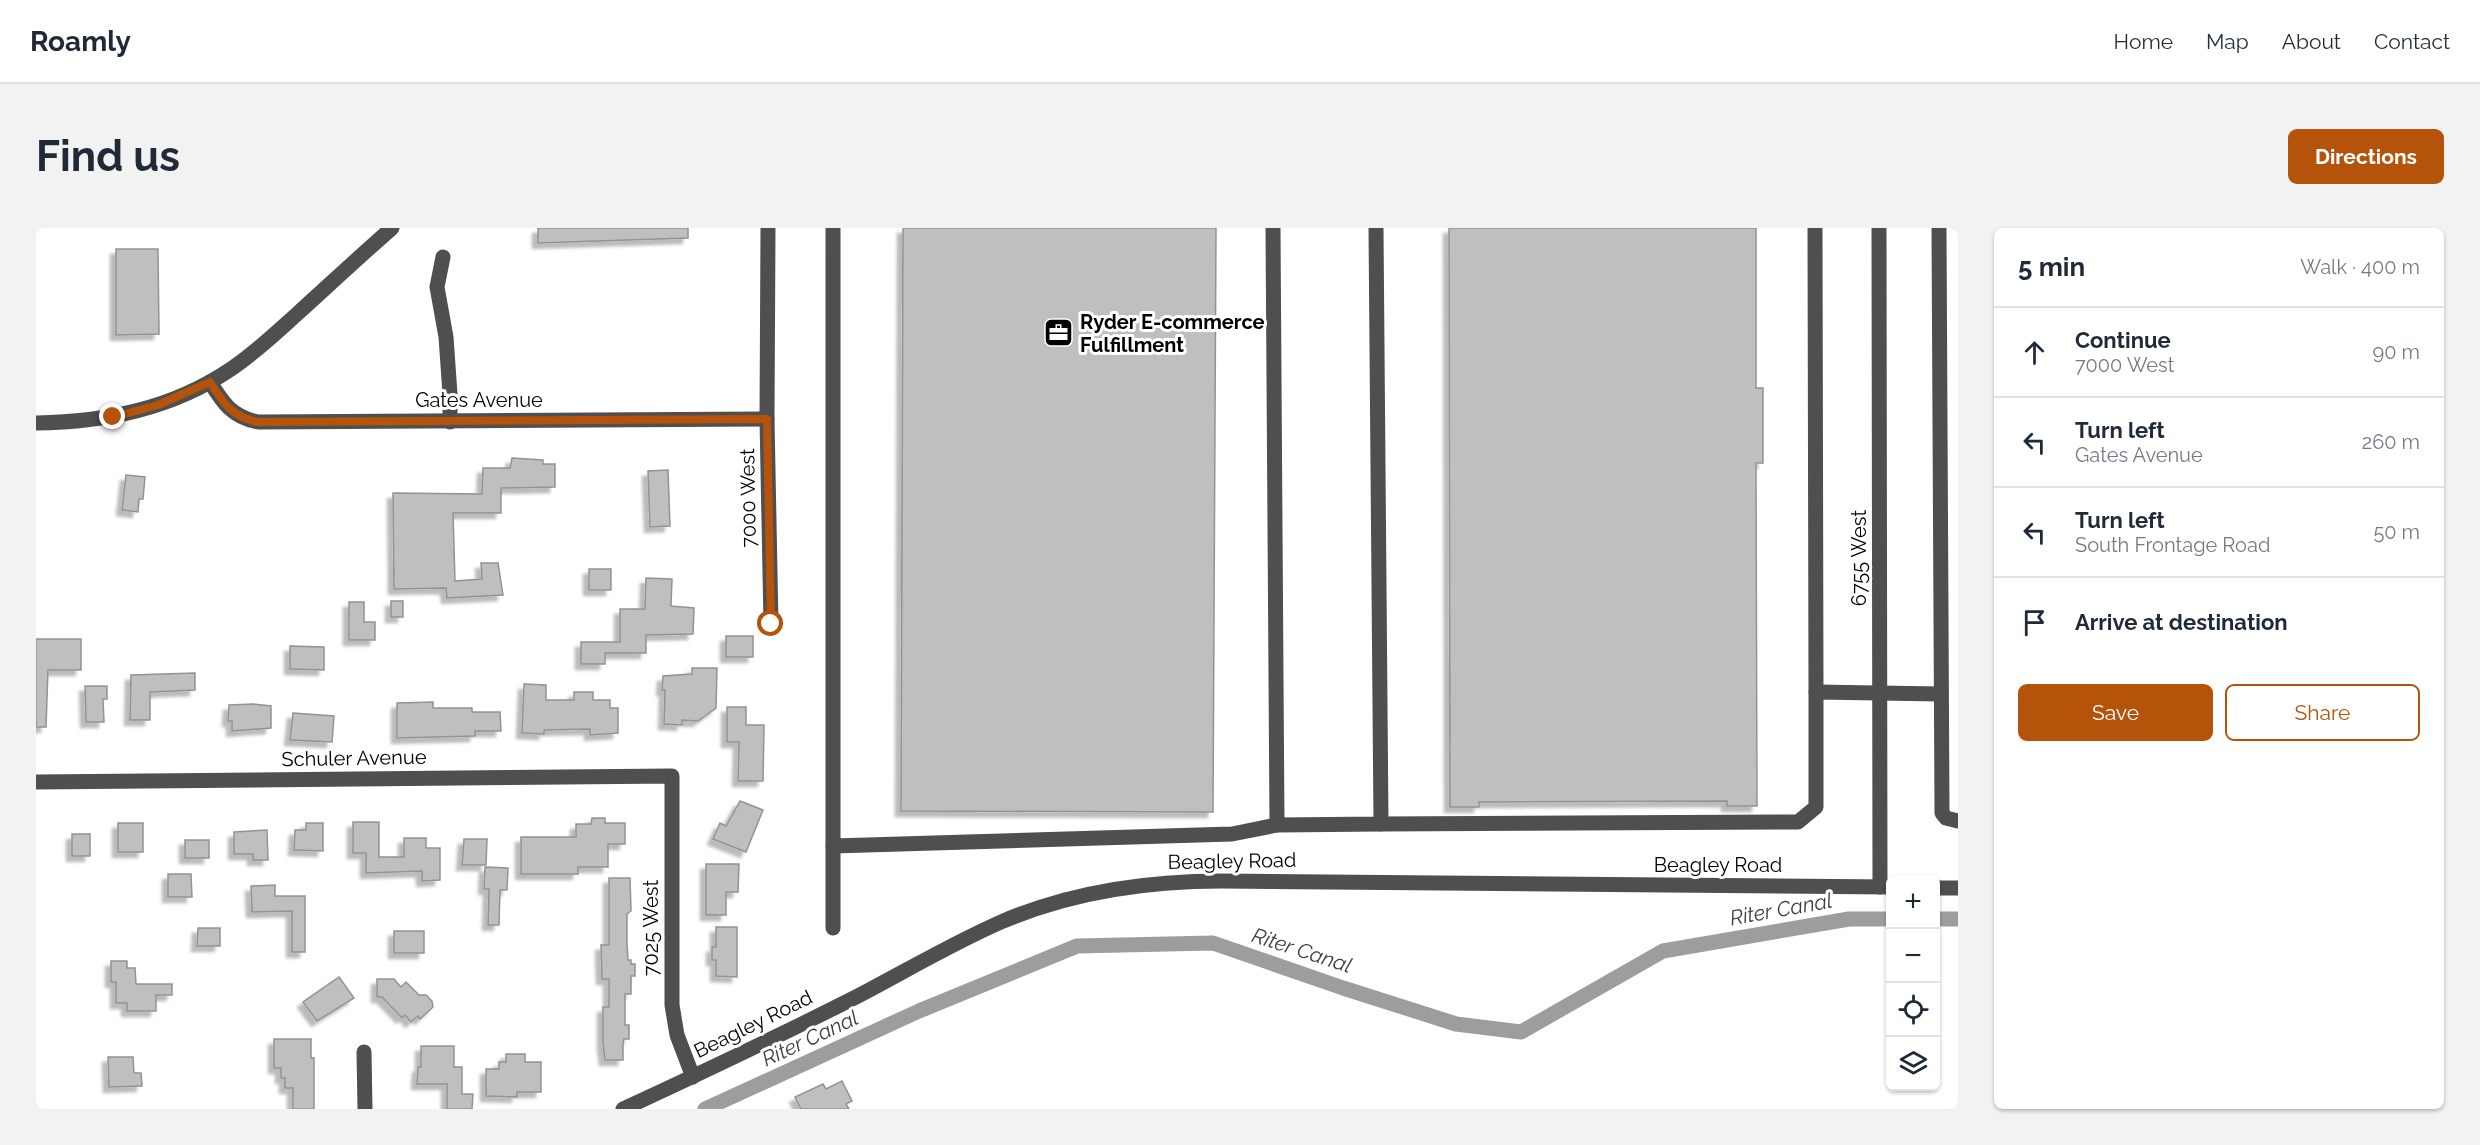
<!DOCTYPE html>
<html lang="en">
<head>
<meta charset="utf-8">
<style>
  :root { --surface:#fff; --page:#f2f2f3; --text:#1f2937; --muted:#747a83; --line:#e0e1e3; --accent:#b45309 }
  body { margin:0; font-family:Raleway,sans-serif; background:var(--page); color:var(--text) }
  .controls { position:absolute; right:18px; bottom:18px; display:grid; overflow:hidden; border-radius:9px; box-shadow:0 2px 4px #0004 }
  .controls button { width:54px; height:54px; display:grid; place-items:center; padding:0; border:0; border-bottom:2px solid var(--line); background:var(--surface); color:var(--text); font:30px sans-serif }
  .stop { position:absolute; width:18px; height:18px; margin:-14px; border:4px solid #b45309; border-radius:50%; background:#fff }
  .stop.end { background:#b45309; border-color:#fff; box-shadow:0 2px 6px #0008 }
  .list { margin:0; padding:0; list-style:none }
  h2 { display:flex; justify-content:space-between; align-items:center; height:78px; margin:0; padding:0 24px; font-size:26px }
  h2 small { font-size:20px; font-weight:400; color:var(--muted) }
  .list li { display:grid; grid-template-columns:39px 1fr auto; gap:18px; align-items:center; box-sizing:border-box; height:90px; padding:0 24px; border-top:2px solid var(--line) }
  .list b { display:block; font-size:22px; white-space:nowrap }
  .list p { margin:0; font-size:20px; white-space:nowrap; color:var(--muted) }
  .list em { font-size:20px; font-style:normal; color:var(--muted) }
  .actions { display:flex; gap:12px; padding:18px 24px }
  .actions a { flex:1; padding:14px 0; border:2px solid var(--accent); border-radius:9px; text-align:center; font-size:21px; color:var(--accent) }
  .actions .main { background:var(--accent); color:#fff }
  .icon { flex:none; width:33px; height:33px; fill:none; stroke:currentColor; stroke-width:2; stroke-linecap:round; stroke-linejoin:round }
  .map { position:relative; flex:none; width:1922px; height:881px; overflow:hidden; border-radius:9px }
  header { display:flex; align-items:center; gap:36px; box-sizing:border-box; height:84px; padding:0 30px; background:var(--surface); border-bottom:2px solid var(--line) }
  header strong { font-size:28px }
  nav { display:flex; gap:33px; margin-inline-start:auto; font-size:21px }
  .intro { display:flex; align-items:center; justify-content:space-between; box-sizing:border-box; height:144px; padding:0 36px }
  h1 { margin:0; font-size:42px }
  .button { padding:15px 27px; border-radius:9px; background:var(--accent); color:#fff; font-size:21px; font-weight:700 }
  main { display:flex; gap:36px; padding:0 36px }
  aside { flex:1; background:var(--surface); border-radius:9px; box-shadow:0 2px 4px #0004 }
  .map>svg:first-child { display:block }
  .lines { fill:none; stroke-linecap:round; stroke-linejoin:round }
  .canal { stroke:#9d9d9d; stroke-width:15 }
  .building { fill:#bfbfbf; stroke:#939393; stroke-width:1.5; filter:url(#shadow) }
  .minor { stroke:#4f4f4f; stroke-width:15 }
  .route { stroke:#b45309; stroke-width:8 }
  .labels { text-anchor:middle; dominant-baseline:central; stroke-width:6; stroke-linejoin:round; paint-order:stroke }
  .poi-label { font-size:20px; font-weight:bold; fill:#000; stroke:#fff; text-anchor:start }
  .street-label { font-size:20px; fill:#000; stroke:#fff }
  .water-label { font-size:21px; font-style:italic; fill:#3e3e3e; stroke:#fff }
</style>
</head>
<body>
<header>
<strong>Roamly</strong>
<nav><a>Home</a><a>Map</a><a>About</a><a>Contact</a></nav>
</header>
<div class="intro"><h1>Find us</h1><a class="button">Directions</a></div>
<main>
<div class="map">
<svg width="1922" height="881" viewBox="0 0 1922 881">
  <defs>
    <filter id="shadow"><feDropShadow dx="-5.5" dy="5.5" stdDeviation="1.5" flood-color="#0004"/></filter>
  </defs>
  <rect width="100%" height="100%" fill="#fff"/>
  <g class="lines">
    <!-- canal -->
    <g class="canal">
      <polyline points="1900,691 1922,691"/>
      <polyline points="669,881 883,783 1041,718 1177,715 1307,760 1420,796 1485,804 1627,723 1813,691 1854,691"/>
    </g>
  </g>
  <!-- building -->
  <g class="building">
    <polygon points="502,0 652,0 652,10 502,15"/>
    <polygon points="867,0 1180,0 1177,584 865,583"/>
    <polygon points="1413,0 1720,0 1720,160 1727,160 1727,235 1720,235 1721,578 1691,578 1691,573 1443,574 1443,579 1414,579"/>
    <polygon points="80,21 122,21 123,106 80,107"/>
    <polygon points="476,230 507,232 507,236 519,236 519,259 465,260 465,285 417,285 419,353 446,351 445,335 462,335 467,367 411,370 410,360 358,361 357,265 446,266 447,240 474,240"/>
    <polygon points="632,242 634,298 614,299 612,243"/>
    <polygon points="90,247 109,249 107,271 103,271 102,284 86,282"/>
    <rect x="553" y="341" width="22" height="21"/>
    <polygon points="610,350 636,351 635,378 658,380 657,406 610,407 610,425 569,425 569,436 545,436 545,414 584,414 584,381 609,381"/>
    <rect x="355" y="373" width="12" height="16"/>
    <polygon points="313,374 328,374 328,394 339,394 339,412 313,412"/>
    <rect x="690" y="408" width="27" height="21"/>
    <polygon points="0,411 45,411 45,442 12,442 10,499 0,499"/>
    <polygon points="254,418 288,419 288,442 254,441"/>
    <polygon points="656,440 681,440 680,480 662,493 646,492 646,497 628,496 629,462 626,462 627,448 656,446"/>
    <polygon points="159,445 159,462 114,464 114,492 94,492 95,447"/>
    <polygon points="488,456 510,457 510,472 538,472 538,464 557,464 557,472 574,472 574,480 582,480 582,505 554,507 554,501 508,502 508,506 486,505"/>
    <polygon points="49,458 71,458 71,471 67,471 68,494 50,494"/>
    <polygon points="397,474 397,480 436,480 436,484 464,484 465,503 439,503 439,508 361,510 361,475"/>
    <polygon points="217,476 235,478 235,500 196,503 196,493 192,493 193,477"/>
    <polygon points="691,479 710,479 710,497 728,497 727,553 702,553 703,514 691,514"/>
    <polygon points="257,485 298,488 296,514 254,512"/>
    <polygon points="704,573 727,582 710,624 677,611 684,595 690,598"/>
    <polygon points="556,590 569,590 569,595 589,595 589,616 572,616 572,639 542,639 542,646 485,646 485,609 540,609 540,596 555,596"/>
    <polygon points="317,594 343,594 343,629 368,629 368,610 390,610 390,620 404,620 404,652 386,653 386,643 330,645 330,625 317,625"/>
    <rect x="82" y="595" width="25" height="29"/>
    <polygon points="270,595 287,595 287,623 258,622 259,602 270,602"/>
    <polygon points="231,602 232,632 217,632 217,626 198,626 198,604"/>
    <rect x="36" y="606" width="18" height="22"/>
    <polygon points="428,611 451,611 450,637 426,637"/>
    <rect x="149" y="612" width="24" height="18"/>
    <polygon points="670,636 703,636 702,664 690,664 690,687 670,687"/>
    <polygon points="449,639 472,640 471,662 464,662 463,697 452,697 453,661 448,661"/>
    <polygon points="132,646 155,646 156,669 132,669"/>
    <polygon points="573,650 594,650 595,683 591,686 591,715 592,732 595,732 595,736 599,736 599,748 595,748 595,766 589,766 589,797 593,797 593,811 588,811 587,815 587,832 569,832 567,815 567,779 573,779 573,751 566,751 565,717 573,717"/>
    <polygon points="239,657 239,668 269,668 269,724 256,724 256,683 216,684 215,658"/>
    <polygon points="680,699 701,699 701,749 680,748 680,732 676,732 676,719 680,719"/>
    <polygon points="162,700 184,700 184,718 161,718"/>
    <rect x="358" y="703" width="30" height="22"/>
    <polygon points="75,733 91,733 91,740 99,740 100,756 136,756 136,767 120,767 120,783 91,783 91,775 80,775 80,754 75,754"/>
    <polygon points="303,749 318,770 281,793 267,774"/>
    <polygon points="341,751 358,751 365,759 370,754 383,767 390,767 396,773 397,779 384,791 382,788 375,794 369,787 366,790 346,769 341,769"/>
    <polygon points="238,811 275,811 275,830 278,830 278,881 257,881 257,860 249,860 249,850 245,850 245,840 238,840"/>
    <polygon points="385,818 418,818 418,839 426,839 426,866 437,866 436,881 411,881 411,856 381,856 382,839 385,839"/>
    <polygon points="470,826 489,826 489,834 505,834 505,864 481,864 481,869 450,868 450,841 463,841 463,834 470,834"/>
    <polygon points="72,829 97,829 98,845 105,845 106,858 73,859"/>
    <polygon points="806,853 816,873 810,876 813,881 765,881 759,869 787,856 790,861"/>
  </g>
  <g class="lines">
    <!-- minor -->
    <g class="minor">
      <polyline points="732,0 731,191 735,396"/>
      <polyline points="797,0 797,618 1196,606 1241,597"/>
      <polyline points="1237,0 1241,597 1345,596 1340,0"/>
      <polyline points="1779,0 1780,464"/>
      <polyline points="1843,0 1844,659"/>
      <polyline points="1903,0 1906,585 1910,590 1922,593"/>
      <polyline points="407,29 401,59 410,109 414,166 414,194"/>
      <path d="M 174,154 C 187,175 196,189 222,194 L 731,191"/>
      <path d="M 0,195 C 69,194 136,181 195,141 C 219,125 240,105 261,86 C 293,57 324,28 356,0"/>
      <polyline points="0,554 636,548 636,777 641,807 657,849"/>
      <polyline points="1345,596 1762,594 1780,579 1780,464 1905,466"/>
      <polyline points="797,618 797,700"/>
      <polyline points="1900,660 1922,660"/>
      <polyline points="328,824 329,881"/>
      <path d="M 587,881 C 665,845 743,808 820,769 C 868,744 915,716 965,694 C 1035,664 1111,653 1186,653 L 1854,659"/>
    </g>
  </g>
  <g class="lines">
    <!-- route -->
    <path class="route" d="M 77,189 L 122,177 L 174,154 C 187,175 196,189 222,194 L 731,191 L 735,396"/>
  </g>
  <!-- icons -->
  <defs>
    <symbol id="office-square" viewBox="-11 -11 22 22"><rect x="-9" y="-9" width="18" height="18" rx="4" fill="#000" stroke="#fff"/><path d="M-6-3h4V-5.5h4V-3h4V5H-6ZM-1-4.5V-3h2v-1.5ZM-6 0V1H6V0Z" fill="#fff"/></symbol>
  </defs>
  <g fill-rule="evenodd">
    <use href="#office-square" x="1006" y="88" width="33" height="33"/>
  </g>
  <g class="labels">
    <!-- poi labels -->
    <g class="poi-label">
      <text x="1044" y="94">Ryder E-commerce<tspan x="1044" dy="23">Fulfillment</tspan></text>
    </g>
    <!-- street labels -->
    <g class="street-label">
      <text x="443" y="172">Gates Avenue</text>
      <text transform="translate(712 270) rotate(-91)">7000 West</text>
      <text transform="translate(1823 330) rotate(-90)">6755 West</text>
      <text transform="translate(318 530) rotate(-1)">Schuler Avenue</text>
      <text transform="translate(1196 633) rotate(-1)">Beagley Road</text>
      <text x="1682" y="637">Beagley Road</text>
      <text transform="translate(615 700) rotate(-90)">7025 West</text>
      <text transform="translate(717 796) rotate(-26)">Beagley Road</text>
    </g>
    <!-- water labels -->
    <g class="water-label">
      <text transform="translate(1745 681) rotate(-10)">Riter Canal</text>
      <text transform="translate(1266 722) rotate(18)">Riter Canal</text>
      <text transform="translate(774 810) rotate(-25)">Riter Canal</text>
    </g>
  </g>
</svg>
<div class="controls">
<button>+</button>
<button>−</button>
<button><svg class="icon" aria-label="locate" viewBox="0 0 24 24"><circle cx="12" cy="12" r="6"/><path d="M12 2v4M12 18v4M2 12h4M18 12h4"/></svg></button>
<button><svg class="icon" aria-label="layers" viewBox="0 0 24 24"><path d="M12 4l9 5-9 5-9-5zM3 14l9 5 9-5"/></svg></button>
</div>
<div class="stop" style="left:735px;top:396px"></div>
<div class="stop end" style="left:77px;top:189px"></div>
</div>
<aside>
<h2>5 min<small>Walk · 400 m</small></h2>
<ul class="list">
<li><svg class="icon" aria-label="ahead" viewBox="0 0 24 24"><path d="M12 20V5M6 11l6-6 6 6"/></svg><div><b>Continue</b><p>7000 West</p></div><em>90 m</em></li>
<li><svg class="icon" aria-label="left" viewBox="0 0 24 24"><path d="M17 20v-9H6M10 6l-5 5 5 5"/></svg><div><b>Turn left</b><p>Gates Avenue</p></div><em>260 m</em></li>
<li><svg class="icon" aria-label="left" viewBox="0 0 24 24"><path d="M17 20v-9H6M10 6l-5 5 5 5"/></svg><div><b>Turn left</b><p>South Frontage Road</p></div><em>50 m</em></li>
<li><svg class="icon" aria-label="arrive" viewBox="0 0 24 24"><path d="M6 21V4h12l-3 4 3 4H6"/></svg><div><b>Arrive at destination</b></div></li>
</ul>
<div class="actions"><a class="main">Save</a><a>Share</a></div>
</aside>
</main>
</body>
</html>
